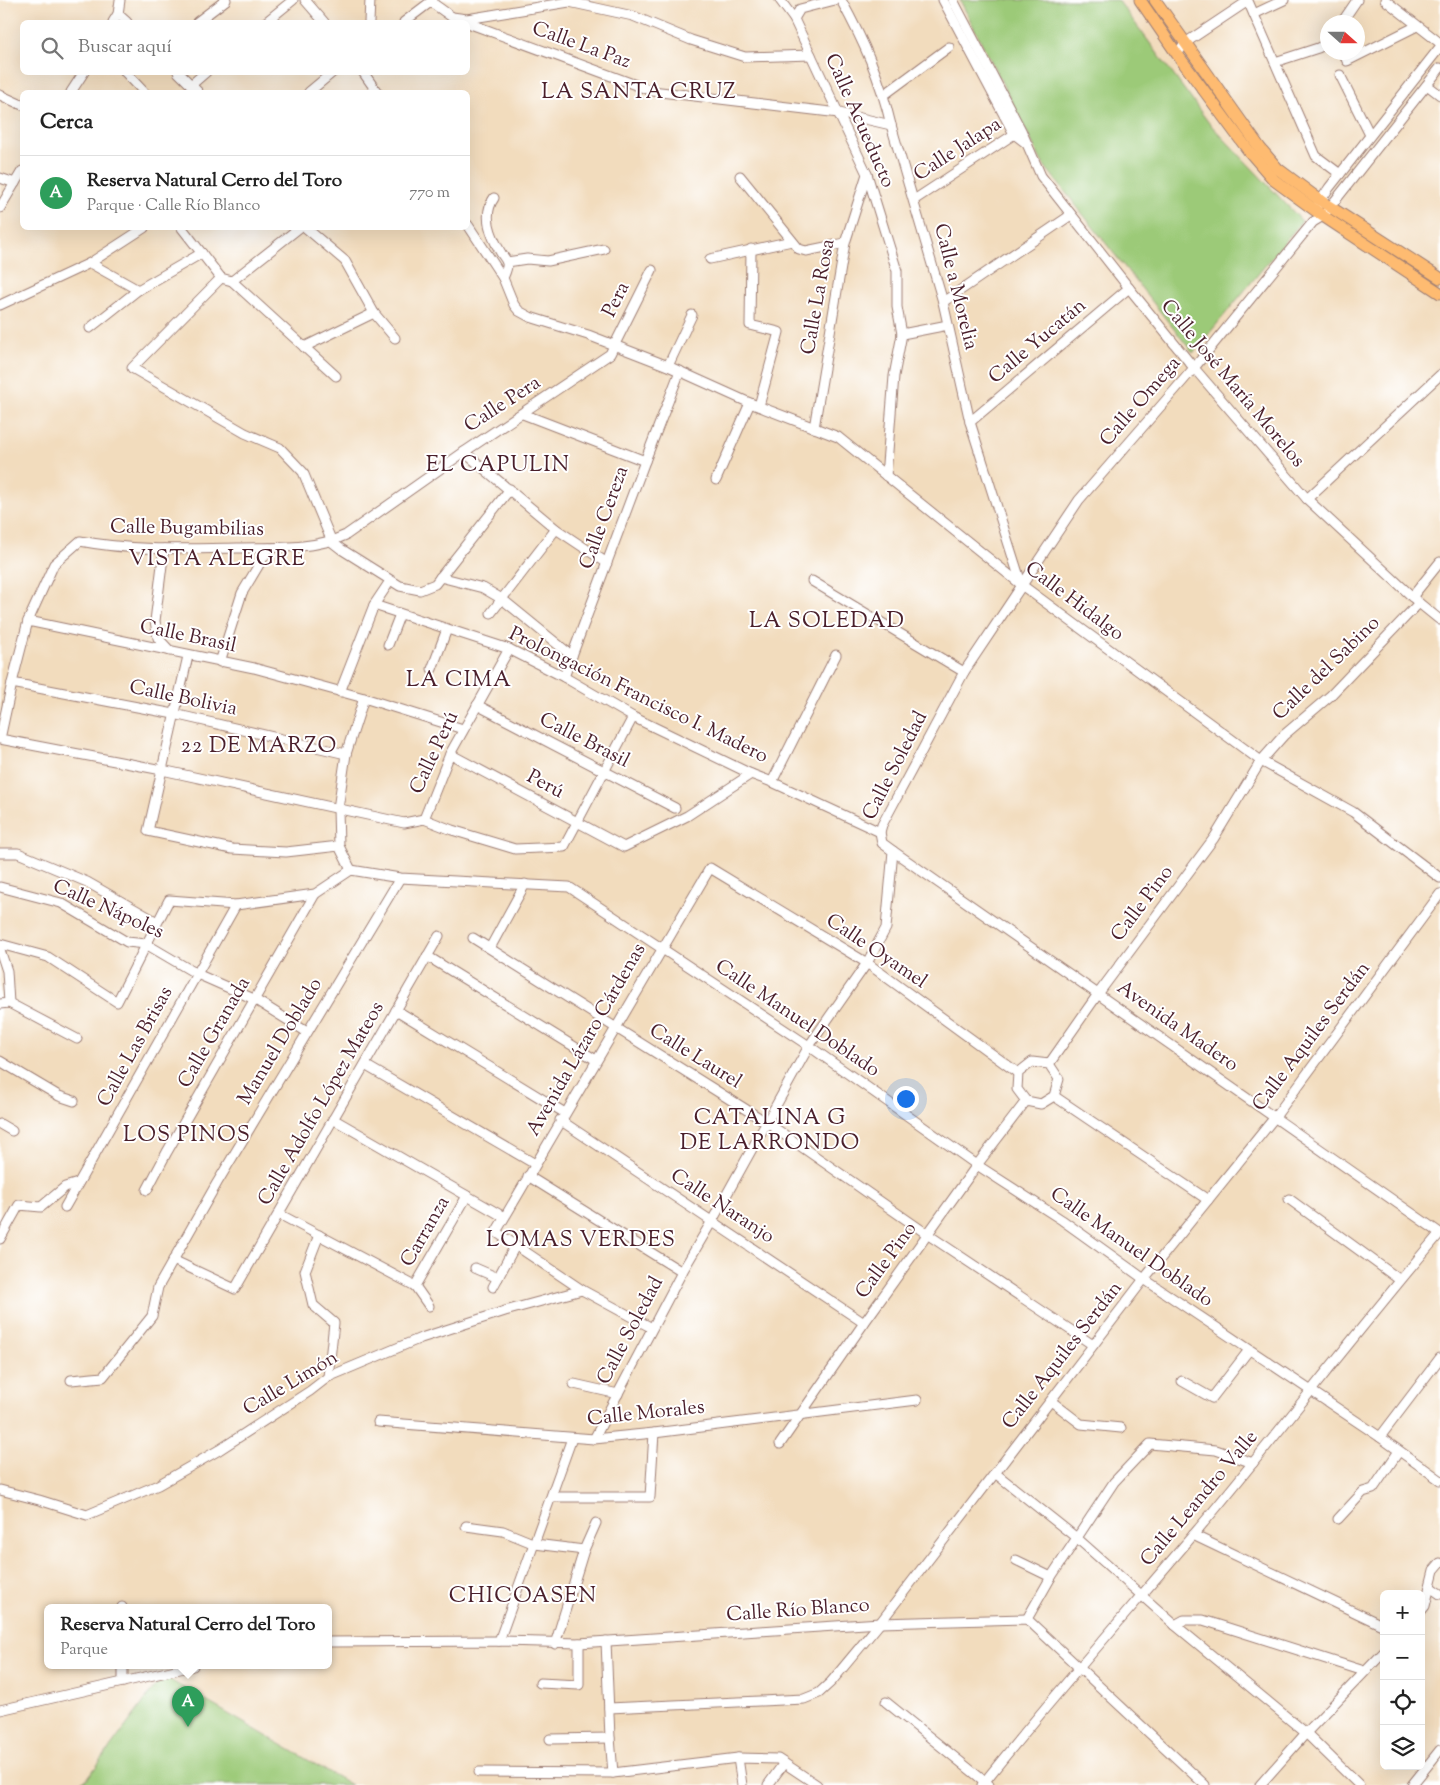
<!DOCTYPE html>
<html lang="es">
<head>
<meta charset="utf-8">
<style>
  :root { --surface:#fff; --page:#f2f2f2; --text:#222; --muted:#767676; --line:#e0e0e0; --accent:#d1495b }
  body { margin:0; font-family:"Sorts Mill Goudy",serif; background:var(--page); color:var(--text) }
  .controls { position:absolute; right:15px; bottom:15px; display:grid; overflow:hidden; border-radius:8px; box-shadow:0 5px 20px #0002 }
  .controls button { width:45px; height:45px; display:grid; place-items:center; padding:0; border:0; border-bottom:1px solid var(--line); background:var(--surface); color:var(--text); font:25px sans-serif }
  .compass { position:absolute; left:1320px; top:15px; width:45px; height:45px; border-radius:50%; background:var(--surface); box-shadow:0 5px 20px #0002; rotate:111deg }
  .you { position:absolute; left:905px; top:1098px; width:18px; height:18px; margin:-12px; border:4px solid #fff; border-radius:50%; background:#1a73e8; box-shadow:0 0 0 8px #1a73e833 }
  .badge { display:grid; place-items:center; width:32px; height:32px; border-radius:50%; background:var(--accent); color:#fff; font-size:16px; font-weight:700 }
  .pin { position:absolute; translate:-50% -41px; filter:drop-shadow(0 1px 2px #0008) }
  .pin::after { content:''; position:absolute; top:26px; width:18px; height:15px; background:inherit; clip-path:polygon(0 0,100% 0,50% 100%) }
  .popup { position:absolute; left:44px; top:1604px; width:288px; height:65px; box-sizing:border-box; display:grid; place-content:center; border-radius:8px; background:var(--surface); filter:drop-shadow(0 1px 4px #0005); font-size:16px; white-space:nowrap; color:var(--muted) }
  .popup b { font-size:19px; color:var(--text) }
  .popup::after { content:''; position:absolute; left:50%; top:100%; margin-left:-10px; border:10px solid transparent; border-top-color:var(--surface) }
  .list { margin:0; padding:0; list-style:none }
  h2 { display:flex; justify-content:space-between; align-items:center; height:65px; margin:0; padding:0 20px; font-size:21px }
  h2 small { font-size:16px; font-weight:400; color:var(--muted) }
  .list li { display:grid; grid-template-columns:32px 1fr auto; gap:15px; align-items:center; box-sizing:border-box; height:75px; padding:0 20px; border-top:1px solid var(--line) }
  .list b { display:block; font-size:19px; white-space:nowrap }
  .list p { margin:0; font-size:16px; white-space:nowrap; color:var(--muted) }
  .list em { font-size:16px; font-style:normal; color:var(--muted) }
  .icon { flex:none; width:28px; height:28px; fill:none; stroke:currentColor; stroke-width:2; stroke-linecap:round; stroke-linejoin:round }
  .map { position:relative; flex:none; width:1440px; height:1785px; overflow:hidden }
  .search { position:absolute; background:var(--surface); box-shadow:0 5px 20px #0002; left:20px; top:20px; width:450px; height:55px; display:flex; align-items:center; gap:12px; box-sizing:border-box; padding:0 18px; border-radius:8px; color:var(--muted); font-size:19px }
  .panel { position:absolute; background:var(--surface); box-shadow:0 5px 20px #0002; left:20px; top:90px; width:450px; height:140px; border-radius:8px }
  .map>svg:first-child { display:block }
  .green { fill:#9cca78; stroke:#737452 }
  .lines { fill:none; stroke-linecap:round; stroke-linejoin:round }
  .minor-casing { stroke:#9e7e74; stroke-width:11 }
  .major-casing { stroke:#9e7e74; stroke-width:13 }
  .minor { stroke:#fff; stroke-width:9 }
  .major { stroke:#febb71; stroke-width:11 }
  .labels { text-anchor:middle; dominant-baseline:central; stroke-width:4; stroke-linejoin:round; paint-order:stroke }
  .street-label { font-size:20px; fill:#4a1f2b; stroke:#fff }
  .quarter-label { font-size:22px; letter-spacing:1px; fill:#4a1f2b; stroke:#fff }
</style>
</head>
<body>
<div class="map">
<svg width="1440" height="1785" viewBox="0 0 1440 1785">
  <rect width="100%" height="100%" fill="#fff"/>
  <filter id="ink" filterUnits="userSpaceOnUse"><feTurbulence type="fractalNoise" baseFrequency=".02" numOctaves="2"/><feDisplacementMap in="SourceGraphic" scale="10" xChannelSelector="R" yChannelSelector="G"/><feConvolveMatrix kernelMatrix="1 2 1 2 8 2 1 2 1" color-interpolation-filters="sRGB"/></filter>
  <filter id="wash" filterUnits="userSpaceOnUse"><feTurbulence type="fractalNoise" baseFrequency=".0096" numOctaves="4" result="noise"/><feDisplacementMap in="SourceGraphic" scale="20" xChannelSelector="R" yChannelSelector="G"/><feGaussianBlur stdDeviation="1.12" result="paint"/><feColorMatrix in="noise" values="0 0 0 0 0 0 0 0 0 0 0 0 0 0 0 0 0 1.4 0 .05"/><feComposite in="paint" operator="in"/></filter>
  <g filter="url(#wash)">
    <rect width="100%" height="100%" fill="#f2dcbd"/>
    <!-- green -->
    <g class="green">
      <polygon points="960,0 1118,0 1209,123 1302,221 1193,353 1043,164"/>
      <polygon points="163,1676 351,1785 71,1785 87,1779"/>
    </g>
  </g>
  <g filter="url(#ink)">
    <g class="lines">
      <defs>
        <g id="minor">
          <polyline points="305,0 324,22"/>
          <polyline points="780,0 794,19 867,174 897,271 897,307 902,334 894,376 886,476"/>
          <path d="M 841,0 C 864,42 880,78 891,125 L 943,302 L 970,422 L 1022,586"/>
          <polyline points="943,0 1014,134 1027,144"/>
          <polyline points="953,0 1021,130 1041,176 1129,288 1194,368 1307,499 1419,603 1440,620"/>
          <polyline points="1385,0 1440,43"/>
          <polyline points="431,2 452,17 457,19"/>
          <polyline points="118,14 127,22"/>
          <polyline points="1254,14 1284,0"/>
          <polyline points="452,17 467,19 569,2 633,16 691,40 745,57 811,55"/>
          <polyline points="794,19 800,9 835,0"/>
          <polyline points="113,22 118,14 120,0"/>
          <polyline points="197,22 226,0"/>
          <polyline points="266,22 293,0"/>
          <polyline points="369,22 370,0"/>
          <polyline points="404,22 433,0"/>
          <polyline points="1342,22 1357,0"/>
          <polyline points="468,23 652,91 839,113 891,125"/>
          <polyline points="1343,52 1347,61 1417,26"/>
          <polyline points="1177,54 1185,43 1248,1 1316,156 1340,174"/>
          <polyline points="1275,62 1318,48 1328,43"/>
          <polyline points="125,72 144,92"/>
          <polyline points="178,72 198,92"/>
          <polyline points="363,72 377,92"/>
          <polyline points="1340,75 1370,135"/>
          <polyline points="191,85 206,72"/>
          <polyline points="1427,85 1440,95"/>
          <polyline points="71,92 84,72"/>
          <polyline points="309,92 333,72"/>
          <polyline points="0,95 22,105"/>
          <polyline points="884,95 949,47"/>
          <polyline points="740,176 799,249 806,251 845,243"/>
          <polyline points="0,178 15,183"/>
          <path d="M 494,198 C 482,215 491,236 501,253 C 503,256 506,259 507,263 C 508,268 505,273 503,278"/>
          <polyline points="914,200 1019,131"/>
          <polyline points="1317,206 1329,188 1440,47"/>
          <polyline points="0,208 22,171"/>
          <polyline points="468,225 503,278 514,305 519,311 530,317 588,335 668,366 750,403 838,437 1023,586 1261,761 1353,812 1440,878"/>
          <polyline points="182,228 221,278"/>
          <polyline points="299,228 232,281 221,278 132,368 245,433 280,448 303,472 332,542 341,549 400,586 420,590 435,584 510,489"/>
          <polyline points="306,228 345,261 374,313 395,338"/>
          <polyline points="751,249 750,325 779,332 759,406"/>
          <polyline points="710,259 792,241"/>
          <polyline points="507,262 527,259 548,261 604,249"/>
          <polyline points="90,263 138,290"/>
          <polyline points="232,281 336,376"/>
          <polyline points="943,302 1071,215"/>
          <polyline points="0,305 90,263 144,228"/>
          <polyline points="90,328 138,290 202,253"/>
          <polyline points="902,334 948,325"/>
          <polyline points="304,347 374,313"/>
          <polyline points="668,366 692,315"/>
          <polyline points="523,414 645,461"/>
          <polyline points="970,422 1129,288"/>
          <polyline points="814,428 845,243 867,174"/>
          <polyline points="464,452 556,529 607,563"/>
          <polyline points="716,480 750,403"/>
          <polyline points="1307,499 1440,375"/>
          <polyline points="164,549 155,621 158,638 170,651"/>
          <polyline points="440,577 483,588 502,599 572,656"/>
          <polyline points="812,581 964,672"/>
          <polyline points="1412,597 1440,562"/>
          <polyline points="374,605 509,649 564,677 633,717 751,774 772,782 880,832"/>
          <polyline points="491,613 556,529"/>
          <polyline points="28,621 254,668 364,698 463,729"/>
          <polyline points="388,645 400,614"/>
          <polyline points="188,656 148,831 232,849 286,852 339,846"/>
          <polyline points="220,662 242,593 269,548"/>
          <polyline points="432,669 447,629"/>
          <polyline points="564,677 645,461 680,371"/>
          <polyline points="12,683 174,714 346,754"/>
          <polyline points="340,692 374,605 390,581"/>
          <polyline points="477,705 675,808"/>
          <path d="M 633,717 L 564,847 L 515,849 L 452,830 L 424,819 L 404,823 L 162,770 L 0,739 L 12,683 L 28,621 L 54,564 L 80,541 C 131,551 184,549 237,548 C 271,547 315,550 346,535 L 464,452 L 610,354 L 652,270"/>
          <polyline points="450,754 624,847 687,816 751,774"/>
          <polyline points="772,782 836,655"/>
          <polyline points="424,819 450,754 509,649"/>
          <polyline points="893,851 1440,1233"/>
          <polyline points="0,853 18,853 87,882 157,922"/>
          <polyline points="351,870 339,846 338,809 346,754 364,698"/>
          <polyline points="0,887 61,903 127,942 146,944 197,974 254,999 307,1032"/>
          <polyline points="473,938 766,1122 927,1234 1093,1345"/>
          <polyline points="0,944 48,957 117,1002 169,900 236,905 315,894 351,870 400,878 569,887 809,1046 977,1165 1062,1220 1144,1279 1380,1437 1440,1480"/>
          <polyline points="490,948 525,884"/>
          <polyline points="0,950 7,971 9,1003"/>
          <polyline points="427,956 596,1060"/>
          <polyline points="0,1004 9,1003 77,1039"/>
          <polyline points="396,1010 565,1113"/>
          <polyline points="0,1061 59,1096 74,1101"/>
          <polygon points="1032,1062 1049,1064 1059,1079 1054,1096 1041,1104 1026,1101 1017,1089 1018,1073"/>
          <polyline points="1049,1064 1098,994 1214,838 1261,761 1284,735 1330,696 1419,603"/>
          <polyline points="365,1065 535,1164"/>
          <polyline points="1054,1096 1208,1200"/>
          <polyline points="333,1119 504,1217"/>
          <polyline points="560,1120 864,1323"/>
          <polyline points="0,1124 12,1131"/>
          <polyline points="528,1176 682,1272"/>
          <polyline points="147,1190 167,1152 315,894"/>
          <polyline points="1289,1199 1400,1280"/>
          <polyline points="65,1207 236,905"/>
          <polyline points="279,1214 415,1286"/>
          <polyline points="319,1235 305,1271 313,1305 334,1323 328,1377"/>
          <polyline points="0,1239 19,1205 41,1207 65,1187 78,1183"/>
          <polyline points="173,1260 235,1289 439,936"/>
          <polyline points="475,1268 498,1278"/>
          <polyline points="415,1286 467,1196"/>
          <polyline points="415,1286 429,1306"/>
          <polyline points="493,1287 515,1246"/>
          <polyline points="652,1328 582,1290 496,1232 710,868 867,963 1018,1073"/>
          <polyline points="71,1380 103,1377 152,1316 158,1287 217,1183 400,878"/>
          <polyline points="1182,1381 1212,1398 1249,1350"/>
          <polyline points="574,1384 618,1394"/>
          <polyline points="1051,1401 1081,1424 1121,1428"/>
          <polyline points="378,1422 594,1439 654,1433 917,1400"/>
          <polyline points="1380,1437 1440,1358"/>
          <polyline points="594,1439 682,1272 712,1221 809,1046 867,963 886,928 893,851 882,843 880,832 882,825 964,672 1079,500 1194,368 1313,222 1323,216 1440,68"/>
          <polyline points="780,1444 864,1323 977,1165 1026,1101"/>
          <polyline points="995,1473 1078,1539 1175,1625 1306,1733 1359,1785"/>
          <polyline points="0,1490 39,1500 87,1515 158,1485 219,1450 310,1391 328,1377 421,1338 505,1311 582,1290"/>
          <polyline points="552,1497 650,1497 654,1433"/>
          <polyline points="1338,1519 1363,1492 1373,1489 1399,1451"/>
          <polyline points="466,1526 503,1531 535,1544 584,1550"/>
          <polyline points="1193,1535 1384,1626"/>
          <polyline points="1016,1560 1051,1577"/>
          <polyline points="1430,1587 1440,1594"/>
          <polyline points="122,1607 122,1608"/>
          <polyline points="1421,1611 1425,1606 1434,1570 1440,1563"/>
          <polyline points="1027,1619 1051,1577 1114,1482 1150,1444 1216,1450 1253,1463"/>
          <polyline points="1175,1625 1184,1620 1203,1620 1364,1671"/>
          <polyline points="499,1641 572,1438"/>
          <polyline points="606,1641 610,1738 613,1773"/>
          <polyline points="328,1642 499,1641 579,1643 880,1623 1027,1619 1205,1785"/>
          <polyline points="555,1644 584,1550 596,1523"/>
          <polyline points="123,1666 123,1682"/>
          <polyline points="540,1683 579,1685 579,1643"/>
          <polyline points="886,1702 989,1785"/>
          <polyline points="609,1708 804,1699 819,1693 831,1682 880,1623 1144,1279 1275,1117 1440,894"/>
          <polyline points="0,1710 193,1666"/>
          <polyline points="550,1739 610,1738"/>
          <polyline points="738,1758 742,1785"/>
          <polyline points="479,1772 613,1773 738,1758 778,1759 817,1785"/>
          <polyline points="768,1785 784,1763"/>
          <path d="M 982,1785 C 1056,1692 1135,1604 1211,1514 C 1288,1421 1362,1325 1440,1233"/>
          <polyline points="1260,1785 1306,1733 1384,1652"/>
          <polyline points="1412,1785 1440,1750"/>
        </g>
        <g id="major">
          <polyline points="1140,0 1177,54 1248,150 1274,180 1323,216 1440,293"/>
          <polyline points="1155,0 1260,148 1278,169 1321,201 1440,278"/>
        </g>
      </defs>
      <!-- minor casing -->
      <use href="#minor" class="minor-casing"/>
      <!-- major casing -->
      <use href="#major" class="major-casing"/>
      <!-- minor -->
      <use href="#minor" class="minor"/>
      <!-- major -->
      <use href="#major" class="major"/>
    </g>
  </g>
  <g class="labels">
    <!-- street labels -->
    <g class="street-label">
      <text transform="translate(581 46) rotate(20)">Calle La Paz</text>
      <text transform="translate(859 121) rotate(66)">Calle Acueducto</text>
      <text transform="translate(958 150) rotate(-33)">Calle Jalapa</text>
      <text transform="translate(955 287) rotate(76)">Calle a Morelia</text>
      <text transform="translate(819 297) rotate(-80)">Calle La Rosa</text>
      <text transform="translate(617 300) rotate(-64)">Pera</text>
      <text transform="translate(1038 342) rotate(-40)">Calle Yucatán</text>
      <text transform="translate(1232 384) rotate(50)">Calle José María Morelos</text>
      <text transform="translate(1141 402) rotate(-49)">Calle Omega</text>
      <text transform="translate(503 405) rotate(-33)">Calle Pera</text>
      <text transform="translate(605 518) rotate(-70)">Calle Cereza</text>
      <text transform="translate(187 529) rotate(1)">Calle Bugambilias</text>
      <text transform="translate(1074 602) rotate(37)">Calle Hidalgo</text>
      <text transform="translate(188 637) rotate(12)">Calle Brasil</text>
      <text transform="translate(1327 669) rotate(-44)">Calle del Sabino</text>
      <text transform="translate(638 696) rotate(26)">Prolongación Francisco I. Madero</text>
      <text transform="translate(183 699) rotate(12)">Calle Bolivia</text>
      <text transform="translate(584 741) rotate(27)">Calle Brasil</text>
      <text transform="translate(435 753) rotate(-65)">Calle Perú</text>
      <text transform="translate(896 766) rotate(-63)">Calle Soledad</text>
      <text transform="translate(545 785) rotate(28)">Perú</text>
      <text transform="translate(1143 904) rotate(-53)">Calle Pino</text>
      <text transform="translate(108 910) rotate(24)">Calle Nápoles</text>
      <text transform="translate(876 952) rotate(34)">Calle Oyamel</text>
      <text transform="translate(797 1019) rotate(34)">Calle Manuel Doblado</text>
      <text transform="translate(1177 1027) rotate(35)">Avenida Madero</text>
      <text transform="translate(215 1033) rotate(-60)">Calle Granada</text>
      <text transform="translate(1312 1037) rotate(-53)">Calle Aquiles Serdán</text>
      <text transform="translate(587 1040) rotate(-60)">Avenida Lázaro Cárdenas</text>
      <text transform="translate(281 1042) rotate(-59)">Manuel Doblado</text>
      <text transform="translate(136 1047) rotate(-61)">Calle Las Brisas</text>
      <text transform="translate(695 1057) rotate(32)">Calle Laurel</text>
      <text transform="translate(322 1104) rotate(-60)">Calle Adolfo López Mateos</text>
      <text transform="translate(722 1207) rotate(33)">Calle Naranjo</text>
      <text transform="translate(426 1232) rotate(-60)">Carranza</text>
      <text transform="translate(1131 1248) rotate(35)">Calle Manuel Doblado</text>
      <text transform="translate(887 1261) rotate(-54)">Calle Pino</text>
      <text transform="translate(631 1331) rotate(-62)">Calle Soledad</text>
      <text transform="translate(1063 1356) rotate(-52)">Calle Aquiles Serdán</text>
      <text transform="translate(291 1384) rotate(-31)">Calle Limón</text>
      <text transform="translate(646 1414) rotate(-6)">Calle Morales</text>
      <text transform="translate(1200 1499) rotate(-50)">Calle Leandro Valle</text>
      <text transform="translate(798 1611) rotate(-4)">Calle Río Blanco</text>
    </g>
    <!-- quarter labels -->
    <g class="quarter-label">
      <text x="639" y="93">LA SANTA CRUZ</text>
      <text x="498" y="466">EL CAPULIN</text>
      <text x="217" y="560">VISTA ALEGRE</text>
      <text x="827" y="622">LA SOLEDAD</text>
      <text x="459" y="681">LA CIMA</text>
      <text x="259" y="747">22 DE MARZO</text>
      <text x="770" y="1119">CATALINA G<tspan x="770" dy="25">DE LARRONDO</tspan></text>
      <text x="187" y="1136">LOS PINOS</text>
      <text x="581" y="1241">LOMAS VERDES</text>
      <text x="523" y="1597">CHICOASEN</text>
    </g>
  </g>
</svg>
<div class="controls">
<button>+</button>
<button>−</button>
<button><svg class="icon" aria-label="locate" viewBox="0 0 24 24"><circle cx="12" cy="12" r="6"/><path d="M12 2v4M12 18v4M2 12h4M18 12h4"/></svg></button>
<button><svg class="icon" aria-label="layers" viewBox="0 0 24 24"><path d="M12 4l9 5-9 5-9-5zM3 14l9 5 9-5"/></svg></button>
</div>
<svg class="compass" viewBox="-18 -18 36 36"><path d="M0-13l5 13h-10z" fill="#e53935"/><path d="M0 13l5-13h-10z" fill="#767676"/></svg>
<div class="you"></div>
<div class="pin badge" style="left:188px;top:1727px;background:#2e9e5b">A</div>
<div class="popup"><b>Reserva Natural Cerro del Toro</b>Parque</div>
<div class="search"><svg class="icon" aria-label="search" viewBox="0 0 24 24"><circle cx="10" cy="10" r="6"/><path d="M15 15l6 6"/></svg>Buscar aquí</div>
<section class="panel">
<h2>Cerca<small></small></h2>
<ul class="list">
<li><span class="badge" style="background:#2e9e5b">A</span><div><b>Reserva Natural Cerro del Toro</b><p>Parque · Calle Río Blanco</p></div><em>770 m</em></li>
</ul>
</section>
</div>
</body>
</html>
